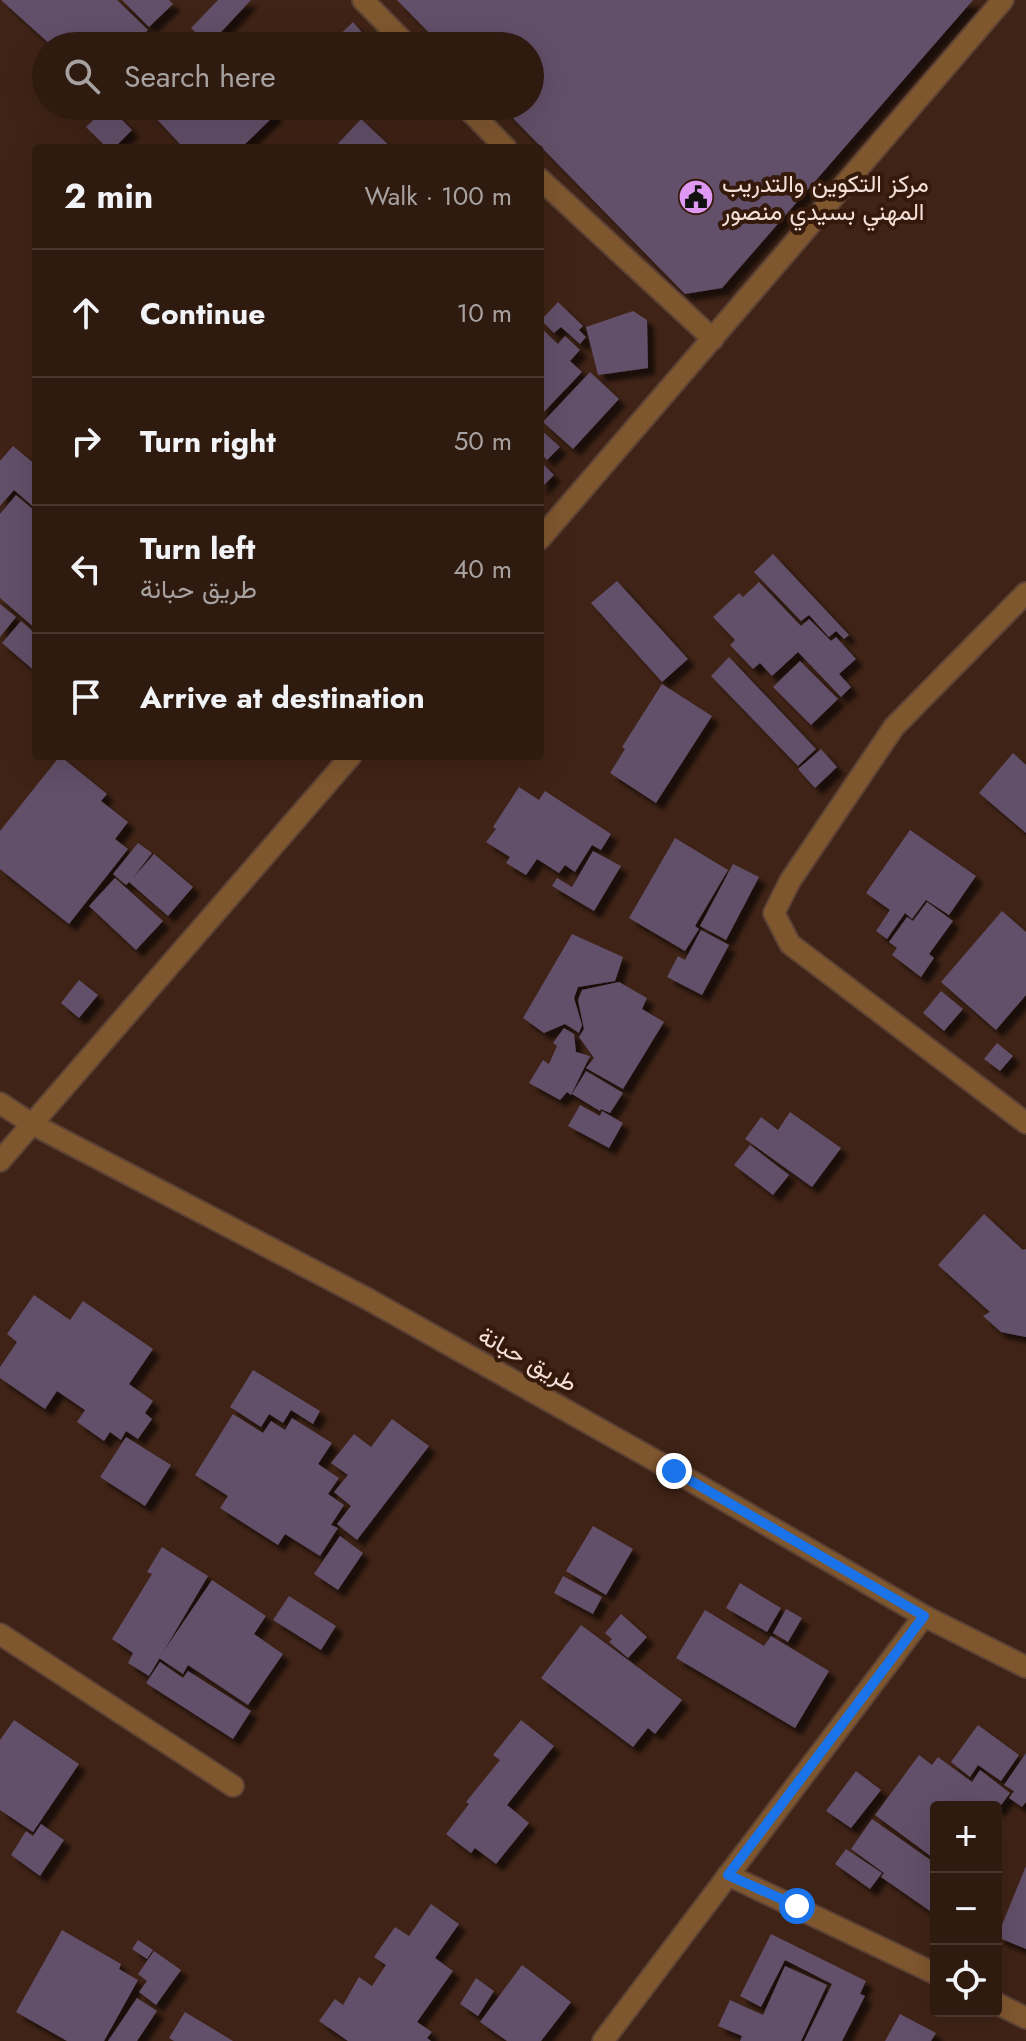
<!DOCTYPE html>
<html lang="en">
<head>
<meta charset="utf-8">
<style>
  :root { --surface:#2f1a10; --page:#372319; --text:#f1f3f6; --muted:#a7a19f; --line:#4a3830 }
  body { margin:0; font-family:Jost,Vazirmatn,sans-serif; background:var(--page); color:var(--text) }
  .controls { position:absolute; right:24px; bottom:24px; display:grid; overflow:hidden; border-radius:8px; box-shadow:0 8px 32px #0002 }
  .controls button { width:72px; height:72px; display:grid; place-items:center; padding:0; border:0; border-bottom:2px solid var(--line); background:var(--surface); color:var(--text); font:40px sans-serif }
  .stop { position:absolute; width:24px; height:24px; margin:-18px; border:6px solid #1a73e8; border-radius:50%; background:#fff }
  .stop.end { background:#1a73e8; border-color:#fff; box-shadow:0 2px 8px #0008 }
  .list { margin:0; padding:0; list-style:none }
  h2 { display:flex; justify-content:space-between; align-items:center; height:104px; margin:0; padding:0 32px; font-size:34px }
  h2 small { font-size:26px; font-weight:400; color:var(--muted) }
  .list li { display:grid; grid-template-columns:52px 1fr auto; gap:24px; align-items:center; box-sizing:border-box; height:128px; padding:0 32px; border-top:2px solid var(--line) }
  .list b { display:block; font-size:30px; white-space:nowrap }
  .list p { margin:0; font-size:26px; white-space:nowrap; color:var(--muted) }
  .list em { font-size:26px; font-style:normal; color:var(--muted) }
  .icon { flex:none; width:44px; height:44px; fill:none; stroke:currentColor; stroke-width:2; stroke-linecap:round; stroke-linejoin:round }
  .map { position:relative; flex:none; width:1026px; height:2041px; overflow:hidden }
  .search { position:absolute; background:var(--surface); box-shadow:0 8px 32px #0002; left:32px; top:32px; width:512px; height:88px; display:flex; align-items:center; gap:20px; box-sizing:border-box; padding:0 28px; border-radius:44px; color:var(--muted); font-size:30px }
  .panel { position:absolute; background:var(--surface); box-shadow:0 8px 32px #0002; left:32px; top:144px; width:512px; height:616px; border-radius:8px }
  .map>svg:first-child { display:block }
  .building { fill:#624f69; filter:url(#shadow) }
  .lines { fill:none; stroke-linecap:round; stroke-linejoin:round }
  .minor-casing { stroke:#5c4135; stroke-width:24 }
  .tertiary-casing { stroke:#5c4135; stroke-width:24 }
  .minor { stroke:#7f572f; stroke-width:20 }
  .tertiary { stroke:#7f572f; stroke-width:20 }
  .route { stroke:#1a73e8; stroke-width:10 }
  .labels { text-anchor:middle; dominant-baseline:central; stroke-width:8; stroke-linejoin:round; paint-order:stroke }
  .poi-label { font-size:24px; fill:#f4e0d8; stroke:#351a0c; text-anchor:start }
  .street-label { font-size:24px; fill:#f4e0d8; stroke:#351a0c }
</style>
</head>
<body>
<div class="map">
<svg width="1026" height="2041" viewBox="0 0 1026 2041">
  <defs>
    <filter id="shadow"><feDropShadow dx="7" dy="7" stdDeviation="2" flood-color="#0009"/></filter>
  </defs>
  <rect width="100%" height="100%" fill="#3f2316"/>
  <!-- building -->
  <g class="building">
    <polygon points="1,0 117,0 148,30 132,46 52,46"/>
    <polygon points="122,0 169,0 173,4 149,27"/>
    <polygon points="218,0 251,0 209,45 191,28"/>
    <polygon points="397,0 973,0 722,288 685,294 501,106 530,106 530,46 442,46"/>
    <polygon points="353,22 370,42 366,46 328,46"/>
    <polygon points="108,106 132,130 114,148 107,148 86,127"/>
    <polygon points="156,106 268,106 276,114 241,148 176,148 180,144 150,112"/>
    <polygon points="361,119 392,148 334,148"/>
    <polygon points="558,302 583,326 579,330 586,337 580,344 561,327 554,333 541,320"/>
    <polygon points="633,311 647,320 648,368 598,375 586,327"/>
    <polygon points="543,330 558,344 565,336 580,350 570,361 582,372 540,416 540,333"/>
    <polygon points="590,372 619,399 573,449 543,422"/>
    <polygon points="540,429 560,447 547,460 540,453"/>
    <polygon points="13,446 36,465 36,509 14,490 0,506 0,461"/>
    <polygon points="540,461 554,475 540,489"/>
    <polygon points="16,495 36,512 36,629 0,598 0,514"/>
    <polygon points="773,554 849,635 844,639 836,631 829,637 809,615 801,621 754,572"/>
    <polygon points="617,581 688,659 662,682 591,603"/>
    <polygon points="759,582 801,626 809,619 831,641 836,637 856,659 839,674 851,687 841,697 798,652 772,676 760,663 753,669 730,645 735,640 713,617 739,593 743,597"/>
    <polygon points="0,604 16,617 0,637"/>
    <polygon points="21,621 36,634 36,672 2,643"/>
    <polygon points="729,657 816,749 798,766 711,676"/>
    <polygon points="800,661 838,699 811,725 773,687"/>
    <polygon points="662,684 712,716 656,803 610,773 625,749 622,747"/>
    <polygon points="821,749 837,767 815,788 798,769"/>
    <polygon points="1013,753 1026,765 1026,833 979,793"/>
    <polygon points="60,756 107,794 101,801 128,822 115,839 128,849 69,924 0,869 0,831"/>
    <polygon points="519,787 539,800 545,791 611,834 601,850 592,845 575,872 565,865 559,873 537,859 526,875 506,863 510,857 486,842 496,829 493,827"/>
    <polygon points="910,830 976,876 949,915 926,900 912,919 905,913 887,939 876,931 890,910 866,893"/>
    <polygon points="675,838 728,870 695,926 699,929 685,951 629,918"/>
    <polygon points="138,843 152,853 132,879 154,854 193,887 168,916 129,882 126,885 113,874"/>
    <polygon points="593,851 621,866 594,911 552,886 557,878 572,887"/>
    <polygon points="733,864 759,877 726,940 700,926"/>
    <polygon points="115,878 163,921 136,950 89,906"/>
    <polygon points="927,902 953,921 929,954 934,958 921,977 892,955 897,948 889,942 907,917 913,921"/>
    <polygon points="1002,911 1026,932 1026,995 996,1030 941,982"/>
    <polygon points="701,930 729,945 702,995 667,977 678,956 685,960"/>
    <polygon points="572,934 623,957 615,981 578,987 574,998 582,1025 579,1033 565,1024 544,1033 523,1018"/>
    <polygon points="79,980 98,995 79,1018 61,1003"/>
    <polygon points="619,982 647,998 642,1009 664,1022 623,1089 586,1068 594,1058 579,1037 584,1029 578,1000 582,990"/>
    <polygon points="941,991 963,1009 944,1031 923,1013"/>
    <polygon points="564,1028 574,1034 576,1052 590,1056 571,1095 567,1092 560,1100 529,1083 543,1060 549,1064 557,1046 553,1043"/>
    <polygon points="997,1043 1013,1056 1000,1071 984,1059"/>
    <polygon points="586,1071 623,1093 610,1113 601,1109 600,1111 572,1094"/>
    <polygon points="580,1105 600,1116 602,1111 623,1123 609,1148 568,1126"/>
    <polygon points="790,1112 841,1148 812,1187 745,1139 761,1117 778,1130"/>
    <polygon points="750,1145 789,1175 773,1195 734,1165"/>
    <polygon points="984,1214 1023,1250 1026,1249 1026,1337 1001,1332 983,1316 990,1312 938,1265"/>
    <polygon points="34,1295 70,1320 83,1301 153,1349 129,1384 153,1401 145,1413 152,1419 138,1439 126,1431 121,1440 110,1432 104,1441 77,1422 85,1410 57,1391 45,1409 0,1378 0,1367 17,1342 7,1334"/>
    <polygon points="253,1370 320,1411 313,1424 291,1410 283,1423 269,1414 261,1427 230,1407"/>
    <polygon points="233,1414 263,1433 271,1421 285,1430 292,1418 332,1443 318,1464 339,1478 328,1494 344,1505 331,1525 338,1528 320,1556 285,1534 278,1545 220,1508 228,1496 195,1475"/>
    <polygon points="392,1419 429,1446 357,1540 337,1524 351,1506 334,1492 348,1475 331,1463 354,1434 371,1447"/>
    <polygon points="126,1437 171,1465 145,1506 100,1477"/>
    <polygon points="593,1526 633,1549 606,1595 566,1571"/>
    <polygon points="340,1536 363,1553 338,1590 314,1574"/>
    <polygon points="162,1547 208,1576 149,1676 128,1663 133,1653 112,1639 152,1574 147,1572"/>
    <polygon points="563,1576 602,1597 593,1614 554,1593"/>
    <polygon points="212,1580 266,1616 254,1634 283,1654 248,1705 188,1665 183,1674 159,1658"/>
    <polygon points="740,1583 781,1608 767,1632 726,1608"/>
    <polygon points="289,1596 336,1626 321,1650 273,1620"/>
    <polygon points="786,1609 802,1618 788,1642 773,1633"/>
    <polygon points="705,1610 764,1646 771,1636 829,1671 795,1728 676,1658"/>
    <polygon points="621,1614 647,1637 628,1658 609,1642 612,1639 605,1633"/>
    <polygon points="581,1625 682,1700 655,1734 648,1728 633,1747 541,1678"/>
    <polygon points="160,1662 183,1678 188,1671 251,1711 233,1739 146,1683"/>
    <polygon points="14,1720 79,1764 33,1832 0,1810 0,1740"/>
    <polygon points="521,1720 554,1746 507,1805 529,1823 496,1864 475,1848 471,1853 446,1834 469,1804 466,1802 500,1760 493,1755"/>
    <polygon points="978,1725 1019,1755 1001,1781 978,1765 970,1777 951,1762"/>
    <polygon points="1026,1753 1026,1802 1022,1807 1009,1798 1014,1791 1004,1785"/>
    <polygon points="919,1755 932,1765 938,1757 972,1782 980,1770 1010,1793 996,1812 996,1807 936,1807 936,1860 875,1815"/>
    <polygon points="856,1771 881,1790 851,1828 826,1811"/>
    <polygon points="872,1819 936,1864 936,1903 930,1911 881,1877 884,1873 851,1849"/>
    <polygon points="41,1824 64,1840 40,1876 11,1855 26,1831 33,1836"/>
    <polygon points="846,1849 882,1873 870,1889 835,1864"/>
    <polygon points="1026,1866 1026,1949 997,1937"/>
    <polygon points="431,1904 459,1924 435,1958 453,1971 417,2022 432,2032 427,2038 431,2041 348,2041 319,2021 335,1999 343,2005 359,1977 372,1986 386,1965 374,1957 395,1927 409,1936"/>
    <polygon points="62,1930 121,1964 119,1969 138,1980 104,2041 67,2041 16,2012"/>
    <polygon points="771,1934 866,1981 860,1994 865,1996 842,2041 804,2041 832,1984 785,1960 761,2007 740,1996"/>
    <polygon points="138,1940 153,1950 147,1959 132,1949"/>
    <polygon points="154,1951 181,1970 156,2005 139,1992 147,1981 138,1974"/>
    <polygon points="522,1965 571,2002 541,2041 507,2041 480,2022"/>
    <polygon points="785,1966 827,1985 801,2041 740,2041 742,2036 718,2026 730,2000 763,2015"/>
    <polygon points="476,1978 494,1991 478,2016 460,2004"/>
    <polygon points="137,1998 157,2011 137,2041 108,2041"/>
    <polygon points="185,2012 233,2041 174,2041 169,2038"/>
    <polygon points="900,2014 936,2033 931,2041 885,2041"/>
  </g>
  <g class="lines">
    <defs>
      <g id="minor">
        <polyline points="363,0 408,46"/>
        <polyline points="465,106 506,148"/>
        <polyline points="540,179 713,339"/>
        <polyline points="540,539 1003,0"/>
        <polyline points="1026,593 894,727 790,881 774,913 790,944 1026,1123"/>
        <polyline points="0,1161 351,756"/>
        <polyline points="0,1634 233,1786"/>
        <polyline points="728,1875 936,1974"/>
        <polyline points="996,2003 1026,2018"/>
        <polyline points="603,2041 924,1616"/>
      </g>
      <polyline id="tertiary" points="0,1103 32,1124 366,1298 674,1471 924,1616 1026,1667"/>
    </defs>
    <!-- minor casing -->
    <use href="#minor" class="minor-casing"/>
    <!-- tertiary casing -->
    <use href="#tertiary" class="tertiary-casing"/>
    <!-- minor -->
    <use href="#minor" class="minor"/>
    <!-- tertiary -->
    <use href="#tertiary" class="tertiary"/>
  </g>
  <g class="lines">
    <!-- route -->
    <polyline class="route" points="674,1471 924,1616 728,1875 797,1906"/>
  </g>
  <!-- icons -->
  <defs>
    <symbol id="civic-disc" viewBox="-11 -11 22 22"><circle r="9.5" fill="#dd99f3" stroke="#351a0c"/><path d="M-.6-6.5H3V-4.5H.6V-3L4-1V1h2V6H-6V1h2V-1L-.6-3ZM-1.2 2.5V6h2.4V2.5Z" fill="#111"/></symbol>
  </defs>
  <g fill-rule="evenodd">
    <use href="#civic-disc" x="676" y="177" width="40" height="40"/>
  </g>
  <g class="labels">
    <!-- poi labels -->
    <g class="poi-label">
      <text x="722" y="183">مركز التكوين والتدريب<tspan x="722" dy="28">المهني بسيدي منصور</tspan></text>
    </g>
    <!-- street labels -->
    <g class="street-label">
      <text transform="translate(528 1359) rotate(29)">طريق حبانة</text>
    </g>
  </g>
</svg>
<div class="controls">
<button>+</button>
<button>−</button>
<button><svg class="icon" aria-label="locate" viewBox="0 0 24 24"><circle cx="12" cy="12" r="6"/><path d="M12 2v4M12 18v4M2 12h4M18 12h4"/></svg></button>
</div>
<div class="stop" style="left:797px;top:1906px"></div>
<div class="stop end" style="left:674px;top:1471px"></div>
<div class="search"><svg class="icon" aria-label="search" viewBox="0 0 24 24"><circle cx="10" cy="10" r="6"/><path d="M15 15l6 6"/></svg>Search here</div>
<section class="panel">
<h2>2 min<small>Walk · 100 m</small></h2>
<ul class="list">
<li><svg class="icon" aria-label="ahead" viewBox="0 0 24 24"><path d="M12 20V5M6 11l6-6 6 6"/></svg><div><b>Continue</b></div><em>10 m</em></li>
<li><svg class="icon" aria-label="right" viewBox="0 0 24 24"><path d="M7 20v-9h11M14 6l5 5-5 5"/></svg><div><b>Turn right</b></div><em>50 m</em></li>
<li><svg class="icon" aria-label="left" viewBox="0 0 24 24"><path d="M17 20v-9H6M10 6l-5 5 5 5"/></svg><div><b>Turn left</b><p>طريق حبانة</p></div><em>40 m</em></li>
<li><svg class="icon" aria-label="arrive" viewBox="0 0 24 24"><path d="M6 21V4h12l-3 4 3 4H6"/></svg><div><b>Arrive at destination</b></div></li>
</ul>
</section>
</div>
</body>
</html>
